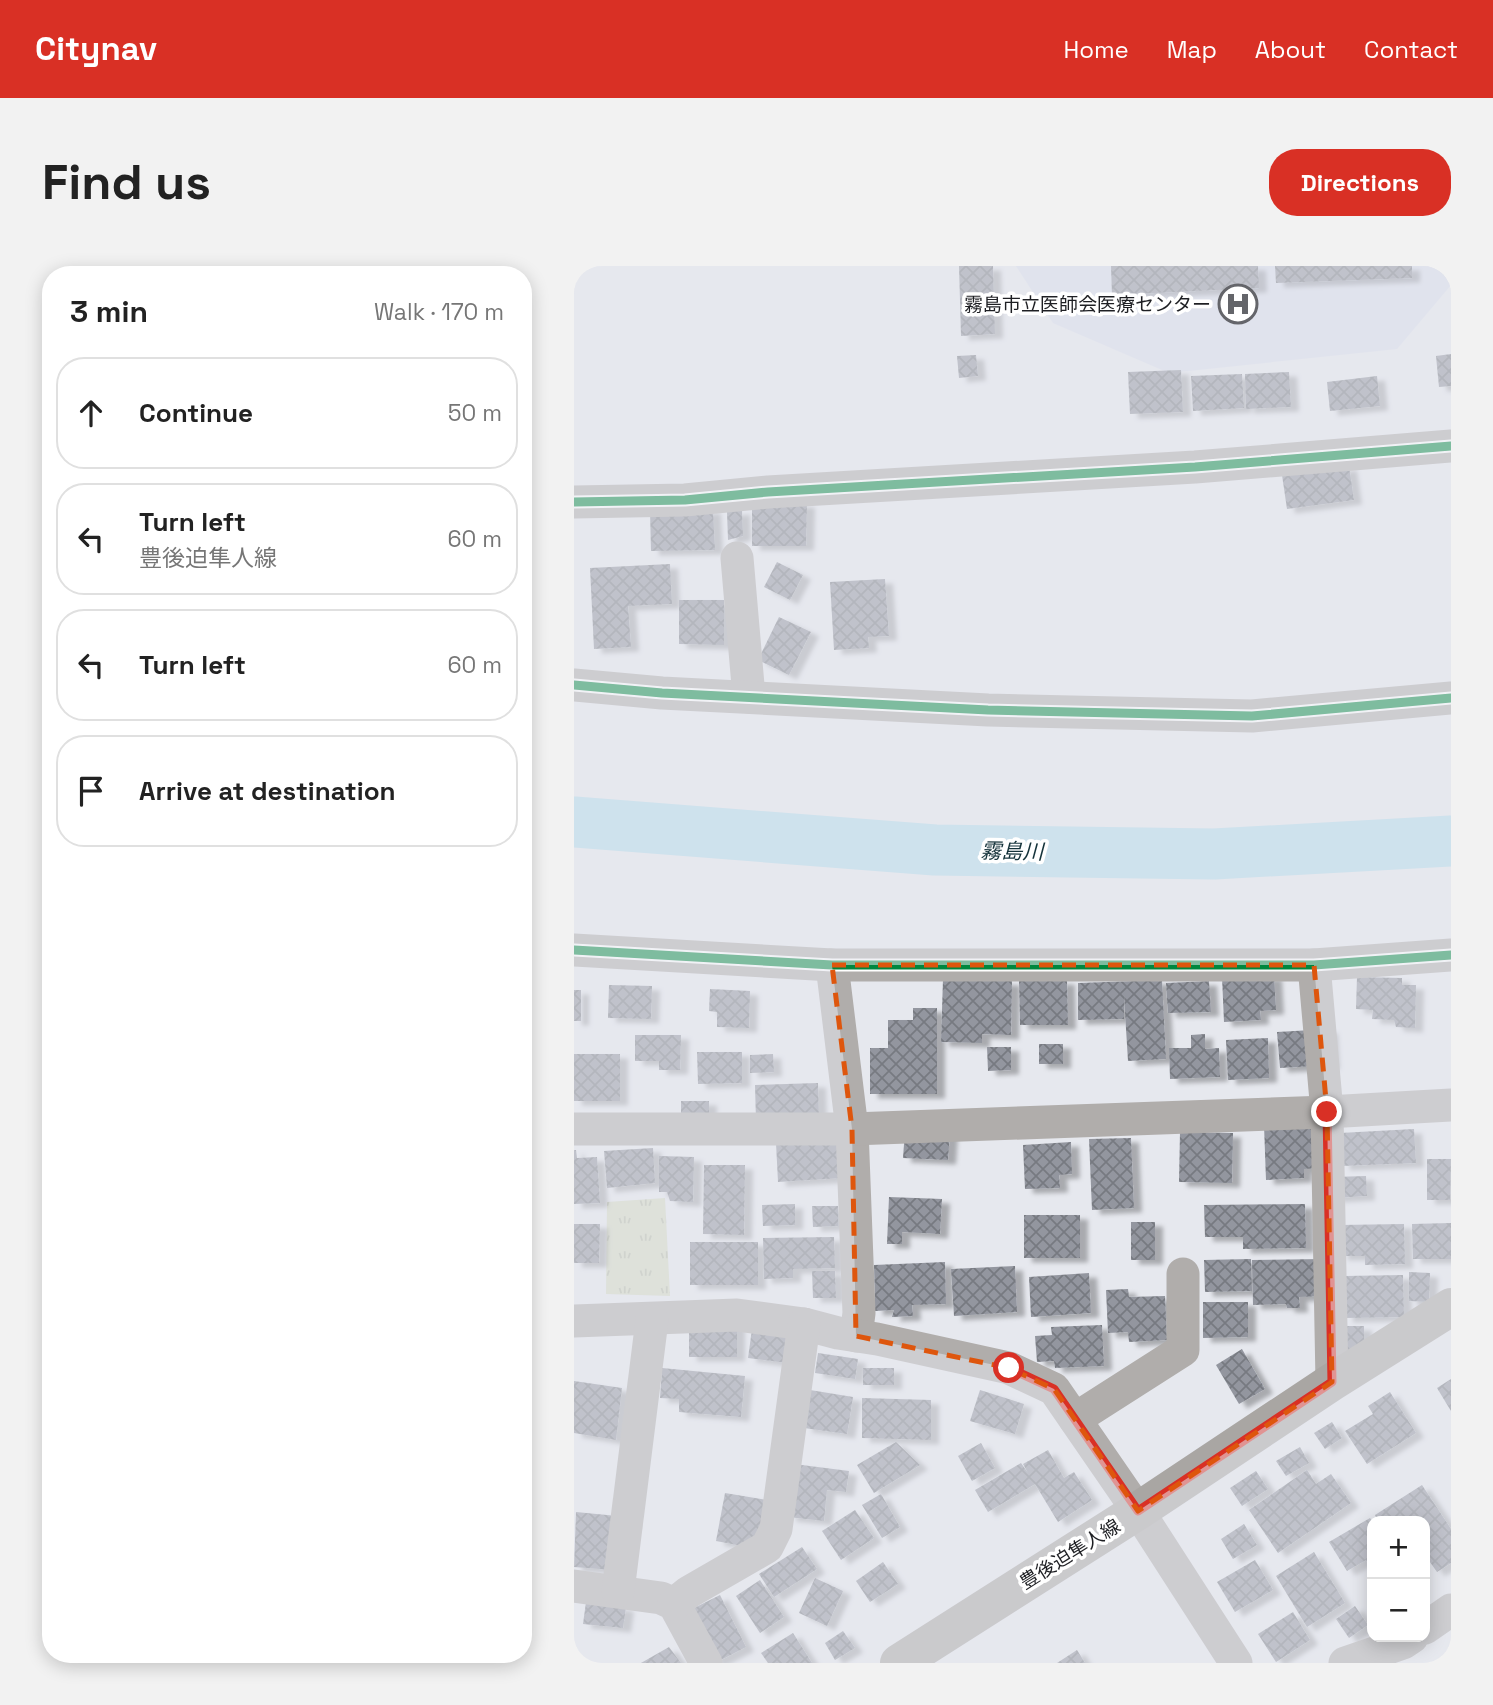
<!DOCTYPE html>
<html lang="en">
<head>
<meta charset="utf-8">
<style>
  :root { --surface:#fff; --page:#f2f2f2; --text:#222; --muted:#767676; --line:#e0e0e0; --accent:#d93025 }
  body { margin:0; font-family:"Space Grotesk","Noto Sans JP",sans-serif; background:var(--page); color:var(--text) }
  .controls { position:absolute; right:21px; bottom:21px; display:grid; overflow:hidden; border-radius:14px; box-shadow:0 4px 18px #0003 }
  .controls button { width:63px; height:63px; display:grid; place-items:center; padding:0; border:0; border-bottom:2px solid var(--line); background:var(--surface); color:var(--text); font:35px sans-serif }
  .stop { position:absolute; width:21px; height:21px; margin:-16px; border:5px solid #d93025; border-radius:50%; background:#fff }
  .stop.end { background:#d93025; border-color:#fff; box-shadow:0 2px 7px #0008 }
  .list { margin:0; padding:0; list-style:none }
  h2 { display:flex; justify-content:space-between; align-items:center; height:91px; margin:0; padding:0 28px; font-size:30px }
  h2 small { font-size:23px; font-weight:400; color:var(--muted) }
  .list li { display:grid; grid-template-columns:46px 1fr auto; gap:21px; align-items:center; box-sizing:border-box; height:112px; margin:0 14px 14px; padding:0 14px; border:2px solid var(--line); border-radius:28px }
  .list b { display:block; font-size:26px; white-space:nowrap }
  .list p { margin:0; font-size:23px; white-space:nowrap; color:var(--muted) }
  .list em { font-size:23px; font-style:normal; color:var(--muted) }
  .icon { flex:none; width:38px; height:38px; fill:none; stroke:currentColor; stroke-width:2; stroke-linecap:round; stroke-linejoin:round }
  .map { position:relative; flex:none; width:877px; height:1397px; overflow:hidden; border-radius:28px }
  header { display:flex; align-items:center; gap:42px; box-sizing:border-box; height:98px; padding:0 35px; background:var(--accent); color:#fff }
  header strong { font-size:33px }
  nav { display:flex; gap:38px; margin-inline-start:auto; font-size:24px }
  .intro { display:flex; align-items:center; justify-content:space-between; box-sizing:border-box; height:168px; padding:0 42px }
  h1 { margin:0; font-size:49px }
  .button { padding:18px 32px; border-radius:28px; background:var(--accent); color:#fff; font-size:24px; font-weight:700 }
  main { display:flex; gap:42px; padding:0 42px }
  aside { flex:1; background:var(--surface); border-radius:28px; box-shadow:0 4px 18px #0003 }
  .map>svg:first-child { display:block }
  .built { fill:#dadeeb }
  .grass { fill:url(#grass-tufts) }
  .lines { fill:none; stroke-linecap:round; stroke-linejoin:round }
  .river { stroke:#b1dbea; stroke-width:51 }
  .building { fill:url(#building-cross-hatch); filter:url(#shadow) }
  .minor { stroke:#b0adab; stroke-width:33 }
  .major { stroke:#a9a6a3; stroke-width:38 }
  .cycleway-casing { stroke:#fff; stroke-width:13 }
  .cycleway { stroke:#00873e; stroke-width:9 }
  .route { stroke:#d93025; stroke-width:9 }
  .marked { fill:none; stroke:#de560d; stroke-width:5; stroke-dasharray:14 9; stroke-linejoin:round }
  .labels { text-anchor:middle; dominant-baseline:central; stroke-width:7; stroke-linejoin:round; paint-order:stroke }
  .poi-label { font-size:19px; fill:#1e1f23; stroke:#fff; text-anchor:end }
  .street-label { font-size:19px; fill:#1e1f23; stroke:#fff }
  .water-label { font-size:21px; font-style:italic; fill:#14323a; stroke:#fff }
</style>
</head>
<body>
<header>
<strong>Citynav</strong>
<nav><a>Home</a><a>Map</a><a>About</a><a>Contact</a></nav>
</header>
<div class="intro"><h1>Find us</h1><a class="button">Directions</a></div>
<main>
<aside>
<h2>3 min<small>Walk · 170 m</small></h2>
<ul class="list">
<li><svg class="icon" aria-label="ahead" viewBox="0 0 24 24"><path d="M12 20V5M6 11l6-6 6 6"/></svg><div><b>Continue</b></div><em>50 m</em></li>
<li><svg class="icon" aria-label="left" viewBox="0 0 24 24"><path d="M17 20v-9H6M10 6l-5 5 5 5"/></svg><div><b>Turn left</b><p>豊後迫隼人線</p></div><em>60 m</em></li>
<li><svg class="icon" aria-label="left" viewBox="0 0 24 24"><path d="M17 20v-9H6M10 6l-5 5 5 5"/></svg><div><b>Turn left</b></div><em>60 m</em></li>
<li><svg class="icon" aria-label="arrive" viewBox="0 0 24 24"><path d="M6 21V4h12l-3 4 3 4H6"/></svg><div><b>Arrive at destination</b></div></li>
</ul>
</aside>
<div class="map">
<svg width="877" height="1397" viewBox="0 0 877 1397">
  <defs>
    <pattern id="grass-tufts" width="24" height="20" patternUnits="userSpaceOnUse" patternTransform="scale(1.75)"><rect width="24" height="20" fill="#d4d9c2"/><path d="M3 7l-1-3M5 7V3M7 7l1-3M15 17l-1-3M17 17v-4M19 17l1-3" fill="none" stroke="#b6baa6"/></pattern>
    <pattern id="building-cross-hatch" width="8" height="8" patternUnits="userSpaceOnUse" patternTransform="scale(1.75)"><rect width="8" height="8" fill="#93969f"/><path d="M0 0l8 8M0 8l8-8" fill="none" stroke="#777a81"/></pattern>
    <filter id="shadow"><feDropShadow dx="8" dy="4.5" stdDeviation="2" flood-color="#0004"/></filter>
  </defs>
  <rect width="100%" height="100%" fill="#e6e8ee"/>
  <!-- built -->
  <polygon class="built" points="442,0 877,0 877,19 823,83 595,107 479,57"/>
  <!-- grass -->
  <polygon class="grass" points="91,932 96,1030 32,1028 33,936"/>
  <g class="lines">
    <!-- river -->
    <polyline class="river" points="0,556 361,584 640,588 877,575"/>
  </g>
  <!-- building -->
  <g class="building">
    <polygon points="385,0 419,0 421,68 387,70"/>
    <polygon points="537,0 684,0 685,22 538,29"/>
    <polygon points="701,0 838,0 838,12 702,17"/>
    <polygon points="877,88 877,120 865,121 862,90"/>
    <polygon points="402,89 404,110 385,112 383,90"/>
    <polygon points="607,104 609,146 556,148 554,106"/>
    <polygon points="715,106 717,141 672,143 671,108"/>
    <polygon points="668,108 670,142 619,145 617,110"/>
    <polygon points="803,110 806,140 756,145 753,116"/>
    <polygon points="775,200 780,234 713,243 708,209"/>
    <polygon points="178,237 233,237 232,280 178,280"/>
    <polygon points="139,243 141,284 77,285 76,245"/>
    <polygon points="168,244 169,270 154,274 153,246"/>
    <polygon points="203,296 229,309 216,334 190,321"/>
    <polygon points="96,298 98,338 54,340 57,381 20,383 16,302"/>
    <polygon points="311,313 315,370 294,371 295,382 260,384 256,316"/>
    <polygon points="105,334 150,334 150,379 105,378"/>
    <polygon points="205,351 237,366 215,409 184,394"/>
    <polygon points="700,709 702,744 686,745 687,754 650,756 648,711"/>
    <polygon points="783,711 828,712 828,719 842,719 841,762 822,761 820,754 798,753 799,744 782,743"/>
    <polygon points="369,713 438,715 437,769 408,768 408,777 367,776"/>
    <polygon points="493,714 494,759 446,759 445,715"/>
    <polygon points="588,714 592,793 554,795 550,730 550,753 504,754 504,717"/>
    <polygon points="635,715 637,746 594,747 592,717"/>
    <polygon points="35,719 78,720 77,753 34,752"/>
    <polygon points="136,723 176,725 175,762 143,761 143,746 135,745"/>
    <rect x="0" y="724" width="7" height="31"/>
    <polygon points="339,742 363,742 363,828 296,828 296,782 314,782 314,754 339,754"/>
    <polygon points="756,763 758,799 706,802 703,766"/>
    <polygon points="631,768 631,783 645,782 646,811 596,813 595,782 617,782 617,769"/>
    <polygon points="61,769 107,769 106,804 85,804 85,795 61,795"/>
    <polygon points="694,772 695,812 654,814 652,774"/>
    <rect x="465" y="778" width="24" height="20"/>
    <polygon points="413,781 437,781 437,804 414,805"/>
    <polygon points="123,786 168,786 168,817 124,818"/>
    <rect x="0" y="788" width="46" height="47"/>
    <polygon points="199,788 200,806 176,807 176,789"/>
    <polygon points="244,817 245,852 182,855 181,819"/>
    <rect x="107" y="835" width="28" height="22"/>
    <polygon points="746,857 748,902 730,903 730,912 692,914 690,859"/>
    <polygon points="840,863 842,897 768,900 766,867"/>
    <polygon points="331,864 376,866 374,894 329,892"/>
    <polygon points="606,866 659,867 658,917 605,916"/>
    <polygon points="557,872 560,942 518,944 515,873"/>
    <polygon points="266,874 268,912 204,916 202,877"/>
    <polygon points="497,876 498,908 485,909 486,922 451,923 449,879"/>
    <polygon points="79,882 81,917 33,922 30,885"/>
    <polygon points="0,884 2,884 3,892 23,891 26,937 0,938"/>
    <polygon points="85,890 120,891 119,936 96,935 93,926 85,926"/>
    <polygon points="853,893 877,893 876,934 853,934"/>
    <polygon points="130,899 171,899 170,969 129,968"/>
    <polygon points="792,910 793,930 760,932 759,911"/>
    <polygon points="315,931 368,933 366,968 328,966 328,978 313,978"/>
    <polygon points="221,938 221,959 189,960 188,939"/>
    <polygon points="731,938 732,982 669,983 669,971 631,971 630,939"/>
    <polygon points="238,940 264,940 264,960 239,961"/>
    <rect x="450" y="949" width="56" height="43"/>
    <rect x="557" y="956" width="24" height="38"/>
    <polygon points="877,957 877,993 839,993 838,958"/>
    <polygon points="0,958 26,958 25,997 0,997"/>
    <polygon points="830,958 831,998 791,999 791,990 766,990 766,959"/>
    <polygon points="260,971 261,1002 219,1003 219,1012 190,1013 189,972"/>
    <rect x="116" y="976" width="68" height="43"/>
    <polygon points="677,993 678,1025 631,1026 630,994"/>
    <polygon points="749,993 750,1030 725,1031 726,1042 713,1042 712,1038 679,1039 678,994"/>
    <polygon points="371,996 372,1038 338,1039 339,1050 318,1051 320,1044 301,1045 300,999"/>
    <polygon points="441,1000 443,1046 380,1050 377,1003"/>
    <polygon points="238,1005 261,1005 262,1032 239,1032"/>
    <polygon points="835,1006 856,1007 855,1036 835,1035"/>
    <polygon points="515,1007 517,1047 457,1051 455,1011"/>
    <polygon points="829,1009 830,1051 771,1052 771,1010"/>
    <polygon points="554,1023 555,1031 591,1030 593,1074 555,1076 554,1066 534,1067 532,1024"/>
    <polygon points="629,1036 674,1036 674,1071 629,1072"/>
    <rect x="115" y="1055" width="48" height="36"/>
    <polygon points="528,1059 530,1100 481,1102 480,1095 463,1096 461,1070 478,1069 477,1061"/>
    <polygon points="765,1060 790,1060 790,1084 766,1084"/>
    <polygon points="178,1063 224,1068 221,1098 174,1092"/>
    <polygon points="668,1083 691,1123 665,1138 642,1099"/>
    <polygon points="244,1087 284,1093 281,1113 241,1107"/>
    <polygon points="88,1102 171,1110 167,1151 105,1146 105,1133 86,1132"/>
    <rect x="289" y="1102" width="31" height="17"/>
    <polygon points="877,1113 877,1145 863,1122"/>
    <polygon points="0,1115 48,1122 42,1174 0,1167"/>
    <polygon points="236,1124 279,1131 273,1168 230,1162"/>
    <polygon points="406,1124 450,1138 441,1168 396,1155"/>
    <polygon points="816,1126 842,1167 793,1198 771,1165 799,1148 794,1140"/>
    <polygon points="288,1132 357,1134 357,1174 288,1172"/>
    <polygon points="758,1156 768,1172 751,1183 740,1167"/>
    <polygon points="322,1176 346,1199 300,1227 283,1199"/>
    <polygon points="407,1177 421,1202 398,1215 384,1190"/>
    <polygon points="726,1181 735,1197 712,1210 702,1195"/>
    <polygon points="474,1184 490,1212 500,1206 518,1234 484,1256 461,1218 414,1246 401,1224 447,1197 454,1207 449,1198"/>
    <polygon points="220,1198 275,1205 272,1226 253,1224 250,1255 214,1251"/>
    <polygon points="733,1204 742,1218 757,1208 777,1237 704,1287 675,1244"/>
    <polygon points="682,1205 694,1223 668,1240 656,1222"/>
    <polygon points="848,1219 877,1263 877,1297 863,1306 851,1289 851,1255 804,1255 801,1249"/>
    <polygon points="151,1227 193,1234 184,1283 142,1275"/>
    <polygon points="307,1228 326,1261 308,1272 288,1239"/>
    <polygon points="281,1244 300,1272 267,1294 248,1265"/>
    <polygon points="2,1246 43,1250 38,1304 0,1301"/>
    <polygon points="796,1252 798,1255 798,1305 792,1294 773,1305 755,1276"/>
    <polygon points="670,1258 683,1279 659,1293 647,1273"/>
    <polygon points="228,1281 243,1303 200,1331 185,1308"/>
    <polygon points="740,1286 771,1337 733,1361 702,1310"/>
    <polygon points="681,1294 699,1324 661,1346 643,1316"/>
    <polygon points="309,1296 324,1318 296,1336 282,1315"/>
    <polygon points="241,1312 269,1325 253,1360 225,1347"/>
    <polygon points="186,1314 210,1351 186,1367 162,1330"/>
    <polygon points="146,1329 172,1381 141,1397 114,1345"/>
    <polygon points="12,1336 52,1341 49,1362 9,1358"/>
    <polygon points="781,1340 794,1359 775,1372 762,1353"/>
    <polygon points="719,1346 736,1374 702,1396 684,1368"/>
    <polygon points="269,1365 281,1382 261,1394 251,1377"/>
    <polygon points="219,1367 238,1397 194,1397 187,1387"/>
    <polygon points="95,1381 107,1397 67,1397"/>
    <polygon points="503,1384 511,1397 483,1397"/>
  </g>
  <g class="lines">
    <!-- minor -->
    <g class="minor">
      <polyline points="0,236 111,234 194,226 621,201 877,180"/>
      <polyline points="163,292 175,431"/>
      <polyline points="0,419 88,427 414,444 678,450 877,432"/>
      <polyline points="0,684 258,699 740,699 877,689"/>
      <polyline points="258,699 278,863 285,1047 282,1070"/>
      <polyline points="740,699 753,846 758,1116"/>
      <polyline points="0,863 278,863 753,846 877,839"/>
      <polyline points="0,1055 163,1049 230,1058 264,1067 303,1073 435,1102 480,1123 564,1245 662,1397"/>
      <polyline points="501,1153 609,1084 609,1008"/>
      <polyline points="0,1320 87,1332 100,1338 132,1397"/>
      <polyline points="44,1325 78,1054"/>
      <polyline points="100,1338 115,1326 193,1281 202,1263 230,1058"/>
      <polyline points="851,1362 877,1344"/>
      <polyline points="771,1397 829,1377 838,1371"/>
    </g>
    <!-- major -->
    <polyline class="major" points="325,1397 564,1245 758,1116 877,1041"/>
    <defs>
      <g id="cycleway">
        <polyline points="0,236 111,234 194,226 621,201 877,180"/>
        <polyline points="0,419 88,427 414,444 678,450 877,432"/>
        <polyline points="0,684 258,699 740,699 877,689"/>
      </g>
    </defs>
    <!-- cycleway casing -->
    <use href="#cycleway" class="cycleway-casing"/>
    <!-- cycleway -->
    <use href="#cycleway" class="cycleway"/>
  </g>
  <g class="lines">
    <!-- route -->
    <polyline class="route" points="435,1102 480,1123 564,1245 758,1116 753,846"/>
  </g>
  <!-- marked area -->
  <path d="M0 0H877V1397H0ZM 258,699 L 740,699 L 753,846 L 758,1116 L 564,1245 L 480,1123 L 435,1102 L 282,1070 L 278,863 Z" fill="#e6e8ee" fill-opacity=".55" fill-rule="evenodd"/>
  <path class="marked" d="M 258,699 L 740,699 L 753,846 L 758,1116 L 564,1245 L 480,1123 L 435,1102 L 282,1070 L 278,863 Z"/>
  <!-- icons -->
  <defs>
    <symbol id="hospital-ring" viewBox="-11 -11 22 22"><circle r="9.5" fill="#fff" stroke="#64656a" stroke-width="1.5"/><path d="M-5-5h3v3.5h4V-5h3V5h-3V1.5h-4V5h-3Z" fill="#64656a"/></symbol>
  </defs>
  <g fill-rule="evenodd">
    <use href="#hospital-ring" x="642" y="16" width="44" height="44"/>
  </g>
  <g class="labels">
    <!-- poi labels -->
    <g class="poi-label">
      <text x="637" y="38">霧島市立医師会医療センター</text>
    </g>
    <!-- street labels -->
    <g class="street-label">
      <text transform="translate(496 1288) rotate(-32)">豊後迫隼人線</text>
    </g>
    <!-- water labels -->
    <g class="water-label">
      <text transform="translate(438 585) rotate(1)">霧島川</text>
    </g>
  </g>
</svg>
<div class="controls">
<button>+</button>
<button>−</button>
</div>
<div class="stop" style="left:435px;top:1102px"></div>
<div class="stop end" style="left:753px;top:846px"></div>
</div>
</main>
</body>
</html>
